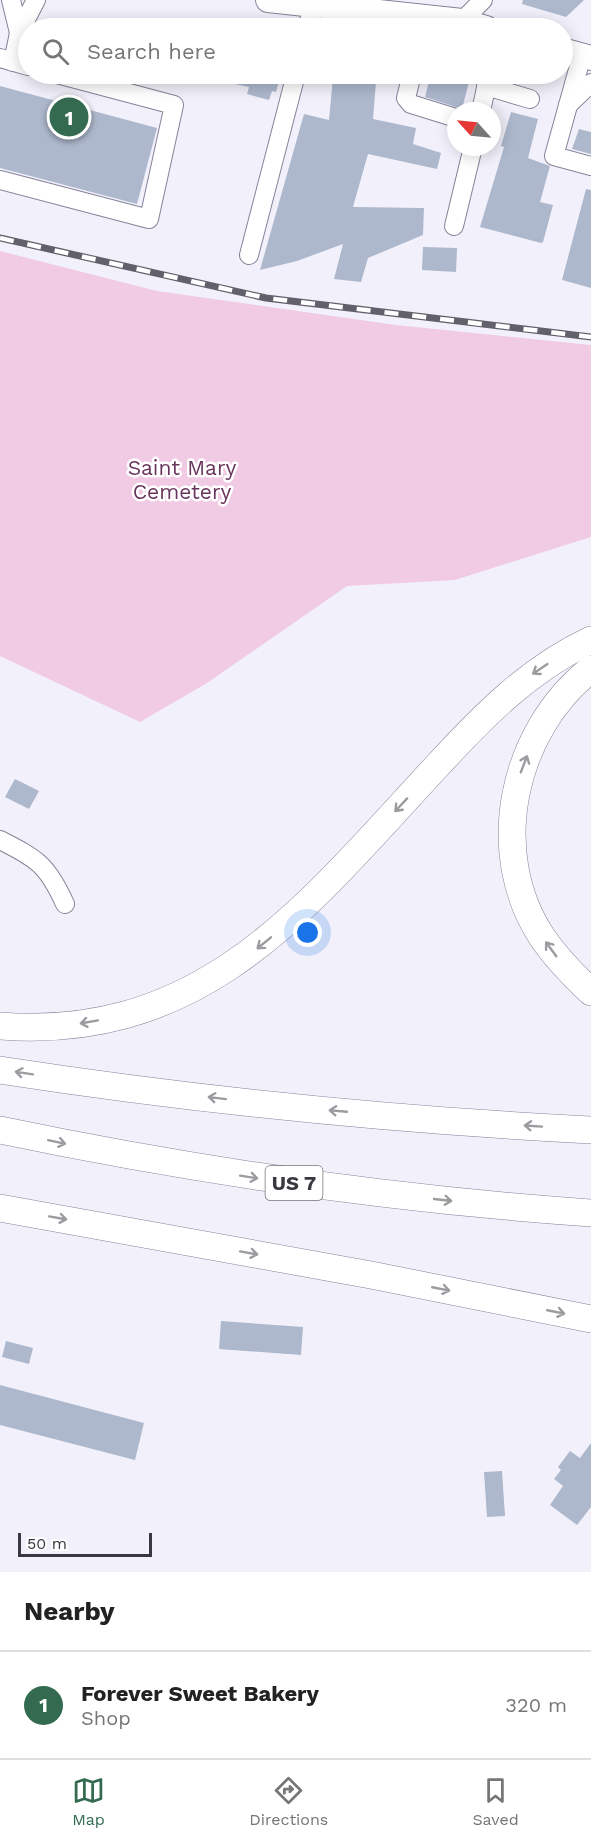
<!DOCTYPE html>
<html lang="en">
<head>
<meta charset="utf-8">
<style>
  :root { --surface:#fff; --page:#f6f6f6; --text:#222; --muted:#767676; --line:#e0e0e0; --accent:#336a50 }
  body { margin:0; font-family:"Work Sans",sans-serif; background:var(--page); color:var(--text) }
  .compass { position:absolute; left:447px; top:102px; width:54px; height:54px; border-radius:50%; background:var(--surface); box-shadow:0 3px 15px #0003; rotate:297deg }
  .scale { position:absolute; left:18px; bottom:15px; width:134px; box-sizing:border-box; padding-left:6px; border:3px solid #383841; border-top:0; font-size:16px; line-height:21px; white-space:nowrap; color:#383841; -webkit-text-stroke:4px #fff; paint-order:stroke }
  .you { position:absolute; left:308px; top:933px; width:21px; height:21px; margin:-15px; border:4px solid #fff; border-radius:50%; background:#1a73e8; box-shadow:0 0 0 9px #1a73e833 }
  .badge { display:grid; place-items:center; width:39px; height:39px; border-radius:50%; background:var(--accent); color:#fff; font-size:20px; font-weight:700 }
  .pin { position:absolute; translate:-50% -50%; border:3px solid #fff; box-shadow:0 2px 6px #0006 }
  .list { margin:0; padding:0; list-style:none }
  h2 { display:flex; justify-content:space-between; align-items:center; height:78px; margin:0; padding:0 24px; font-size:26px }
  h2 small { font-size:20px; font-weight:400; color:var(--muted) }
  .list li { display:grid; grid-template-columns:39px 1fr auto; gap:18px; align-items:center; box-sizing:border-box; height:108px; padding:0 24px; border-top:2px solid var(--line) }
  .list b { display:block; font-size:22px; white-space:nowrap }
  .list p { margin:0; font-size:20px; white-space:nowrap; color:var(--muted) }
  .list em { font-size:20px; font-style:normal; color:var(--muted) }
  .icon { flex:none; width:33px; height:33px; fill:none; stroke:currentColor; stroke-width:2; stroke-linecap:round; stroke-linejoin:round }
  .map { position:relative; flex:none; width:591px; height:1572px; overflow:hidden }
  .search { position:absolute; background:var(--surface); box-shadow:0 3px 15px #0003; left:18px; right:18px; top:18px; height:66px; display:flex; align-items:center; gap:15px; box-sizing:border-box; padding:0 21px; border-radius:33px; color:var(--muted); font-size:22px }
  .sheet { height:186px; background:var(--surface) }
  nav { display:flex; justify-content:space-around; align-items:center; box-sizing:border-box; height:84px; border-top:2px solid var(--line); background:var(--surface); font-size:16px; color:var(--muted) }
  nav a { display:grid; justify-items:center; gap:3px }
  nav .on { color:var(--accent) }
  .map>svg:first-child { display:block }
  .green { fill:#f1cae4 }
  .building { fill:#adb8cd }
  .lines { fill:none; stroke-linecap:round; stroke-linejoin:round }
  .minor-casing { stroke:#848399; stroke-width:20 }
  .major-casing { stroke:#848399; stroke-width:26 }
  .highway-casing { stroke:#848399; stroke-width:28 }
  .minor { stroke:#fff; stroke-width:18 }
  .major { stroke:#fff; stroke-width:24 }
  .highway { stroke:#fff; stroke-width:27 }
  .rail-casing { stroke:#62616b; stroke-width:7 }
  .rail { stroke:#fff; stroke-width:4.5; stroke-dasharray:14; stroke-linecap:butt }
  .oneway { stroke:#9c9ca0 }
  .labels { text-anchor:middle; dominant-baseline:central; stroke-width:5; stroke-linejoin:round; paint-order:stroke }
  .shield { fill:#fff; stroke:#74747a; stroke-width:1.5 }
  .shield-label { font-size:20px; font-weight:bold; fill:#383841 }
  .park-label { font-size:21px; fill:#6a355c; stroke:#fff }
</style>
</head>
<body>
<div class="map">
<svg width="591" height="1572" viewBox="0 0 591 1572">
  <rect width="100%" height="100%" fill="#f2f1fb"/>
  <!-- green -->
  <polygon class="green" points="0,251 157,291 396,325 591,345 591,537 455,580 347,586 207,683 140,722 0,656"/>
  <!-- building -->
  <g class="building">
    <polygon points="523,0 584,0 566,17 522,4"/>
    <polygon points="217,74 281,74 276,92 272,91 269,100 247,94 249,87 216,80"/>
    <polygon points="431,74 471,74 462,109 425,97"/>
    <polygon points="333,77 376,82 373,119 416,128 413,144 441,153 437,169 368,154 353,207 424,208 423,235 368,258 361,282 334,279 343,244 297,261 260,270 304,114 329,120"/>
    <polygon points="0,86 157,128 137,204 0,168"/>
    <polygon points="511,112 538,119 528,158 550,166 540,202 553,205 543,242 541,243 480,227 504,147 501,146"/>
    <polygon points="579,129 591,132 591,154 572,149"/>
    <polygon points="586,189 591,190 591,288 562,280"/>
    <polygon points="423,247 457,248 456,272 422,270"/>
    <polygon points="15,779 39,791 29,809 5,797"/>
    <polygon points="221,1321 303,1327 301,1355 219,1349"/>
    <polygon points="6,1341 33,1348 29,1364 2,1357"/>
    <polygon points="0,1385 144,1423 135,1460 0,1425"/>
    <polygon points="591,1443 591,1507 577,1525 550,1505 563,1486 554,1479 561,1470 558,1467 570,1451 580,1458"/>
    <polygon points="502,1471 505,1516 487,1517 484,1472"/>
  </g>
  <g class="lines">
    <defs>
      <g id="minor">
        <polyline points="11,0 19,33 36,0"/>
        <polyline points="462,21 483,0"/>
        <polyline points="307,28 314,4"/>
        <polyline points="582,55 554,156 591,166"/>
        <polyline points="0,58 28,66"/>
        <polyline points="13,62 19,33"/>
        <polyline points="412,74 406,98 411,104 456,118"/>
        <polyline points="486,86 530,99"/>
        <polyline points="568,105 591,83"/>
        <polyline points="481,111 489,74"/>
        <polyline points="0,180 149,219 174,105 57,74"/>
        <polyline points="454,226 473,147"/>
        <polyline points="249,255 296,74"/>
        <path d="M 0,840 C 37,859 47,864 65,904"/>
      </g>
      <g id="major">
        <polyline points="268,0 462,21 486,28"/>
        <polyline points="562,50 591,58"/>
      </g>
      <g id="highway">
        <path d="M 591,669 C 512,731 486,852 542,937 C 556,958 573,975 591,992"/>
        <path d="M 0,1026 C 207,1042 311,901 437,766 C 483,716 529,669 591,640"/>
        <path d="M 0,1070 C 195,1100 394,1120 591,1130"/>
        <path d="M 0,1130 C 196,1171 391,1199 591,1213"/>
        <polyline points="0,1208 371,1275 591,1319"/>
      </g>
    </defs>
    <!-- minor casing -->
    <use href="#minor" class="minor-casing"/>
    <!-- major casing -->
    <use href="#major" class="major-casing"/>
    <!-- highway casing -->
    <use href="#highway" class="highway-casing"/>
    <!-- minor -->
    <use href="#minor" class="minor"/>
    <!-- major -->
    <use href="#major" class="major"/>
    <!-- highway -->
    <use href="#highway" class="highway"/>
    <defs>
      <polyline id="rail" points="0,238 266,298 591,337"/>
    </defs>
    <!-- rail casing -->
    <use href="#rail" class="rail-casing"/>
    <!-- rail -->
    <use href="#rail" class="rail"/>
  </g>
  <!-- one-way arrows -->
  <defs><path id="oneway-shaft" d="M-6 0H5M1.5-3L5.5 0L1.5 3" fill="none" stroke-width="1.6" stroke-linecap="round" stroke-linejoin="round" transform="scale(1.5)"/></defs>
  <g class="oneway">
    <use href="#oneway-shaft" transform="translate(540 669) rotate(146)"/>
    <use href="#oneway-shaft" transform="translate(524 764) rotate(-69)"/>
    <use href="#oneway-shaft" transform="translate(401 805) rotate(133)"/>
    <use href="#oneway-shaft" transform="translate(264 943) rotate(141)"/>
    <use href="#oneway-shaft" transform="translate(551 949) rotate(-126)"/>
    <use href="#oneway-shaft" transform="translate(89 1022) rotate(170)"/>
    <use href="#oneway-shaft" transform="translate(24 1073) rotate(-171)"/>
    <use href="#oneway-shaft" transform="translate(217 1098) rotate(-173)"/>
    <use href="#oneway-shaft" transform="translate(338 1111) rotate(-175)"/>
    <use href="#oneway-shaft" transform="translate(533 1126) rotate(-176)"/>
    <use href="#oneway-shaft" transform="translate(57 1142) rotate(12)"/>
    <use href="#oneway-shaft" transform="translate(249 1177) rotate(9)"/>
    <use href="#oneway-shaft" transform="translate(443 1200) rotate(6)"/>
    <use href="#oneway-shaft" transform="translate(58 1218) rotate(10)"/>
    <use href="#oneway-shaft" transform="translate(249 1253) rotate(10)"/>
    <use href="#oneway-shaft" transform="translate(441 1289) rotate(11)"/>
    <use href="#oneway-shaft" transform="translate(556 1312) rotate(11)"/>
  </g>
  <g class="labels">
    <!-- shield labels -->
    <rect class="shield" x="265.5" y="1166" width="57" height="34" rx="4.5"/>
    <g class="shield-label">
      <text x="294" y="1183">US 7</text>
    </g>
    <!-- park labels -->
    <g class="park-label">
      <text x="182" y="467">Saint Mary<tspan x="182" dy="24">Cemetery</tspan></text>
    </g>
  </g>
</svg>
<svg class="compass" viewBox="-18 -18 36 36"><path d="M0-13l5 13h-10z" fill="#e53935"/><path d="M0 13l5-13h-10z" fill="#767676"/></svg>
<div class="scale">50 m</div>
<div class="you"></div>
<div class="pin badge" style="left:69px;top:117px">1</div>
<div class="search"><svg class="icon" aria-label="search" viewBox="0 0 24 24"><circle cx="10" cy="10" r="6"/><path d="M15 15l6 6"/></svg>Search here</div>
</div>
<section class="sheet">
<h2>Nearby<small></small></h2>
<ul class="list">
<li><span class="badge">1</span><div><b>Forever Sweet Bakery</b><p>Shop</p></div><em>320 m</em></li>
</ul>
</section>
<nav>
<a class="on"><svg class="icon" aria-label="map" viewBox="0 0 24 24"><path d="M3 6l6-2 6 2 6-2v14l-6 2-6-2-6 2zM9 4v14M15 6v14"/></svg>Map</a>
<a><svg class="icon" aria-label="directions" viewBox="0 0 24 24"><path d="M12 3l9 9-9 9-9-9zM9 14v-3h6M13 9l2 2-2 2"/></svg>Directions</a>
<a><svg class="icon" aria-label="saved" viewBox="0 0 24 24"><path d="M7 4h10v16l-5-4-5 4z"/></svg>Saved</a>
</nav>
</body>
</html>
